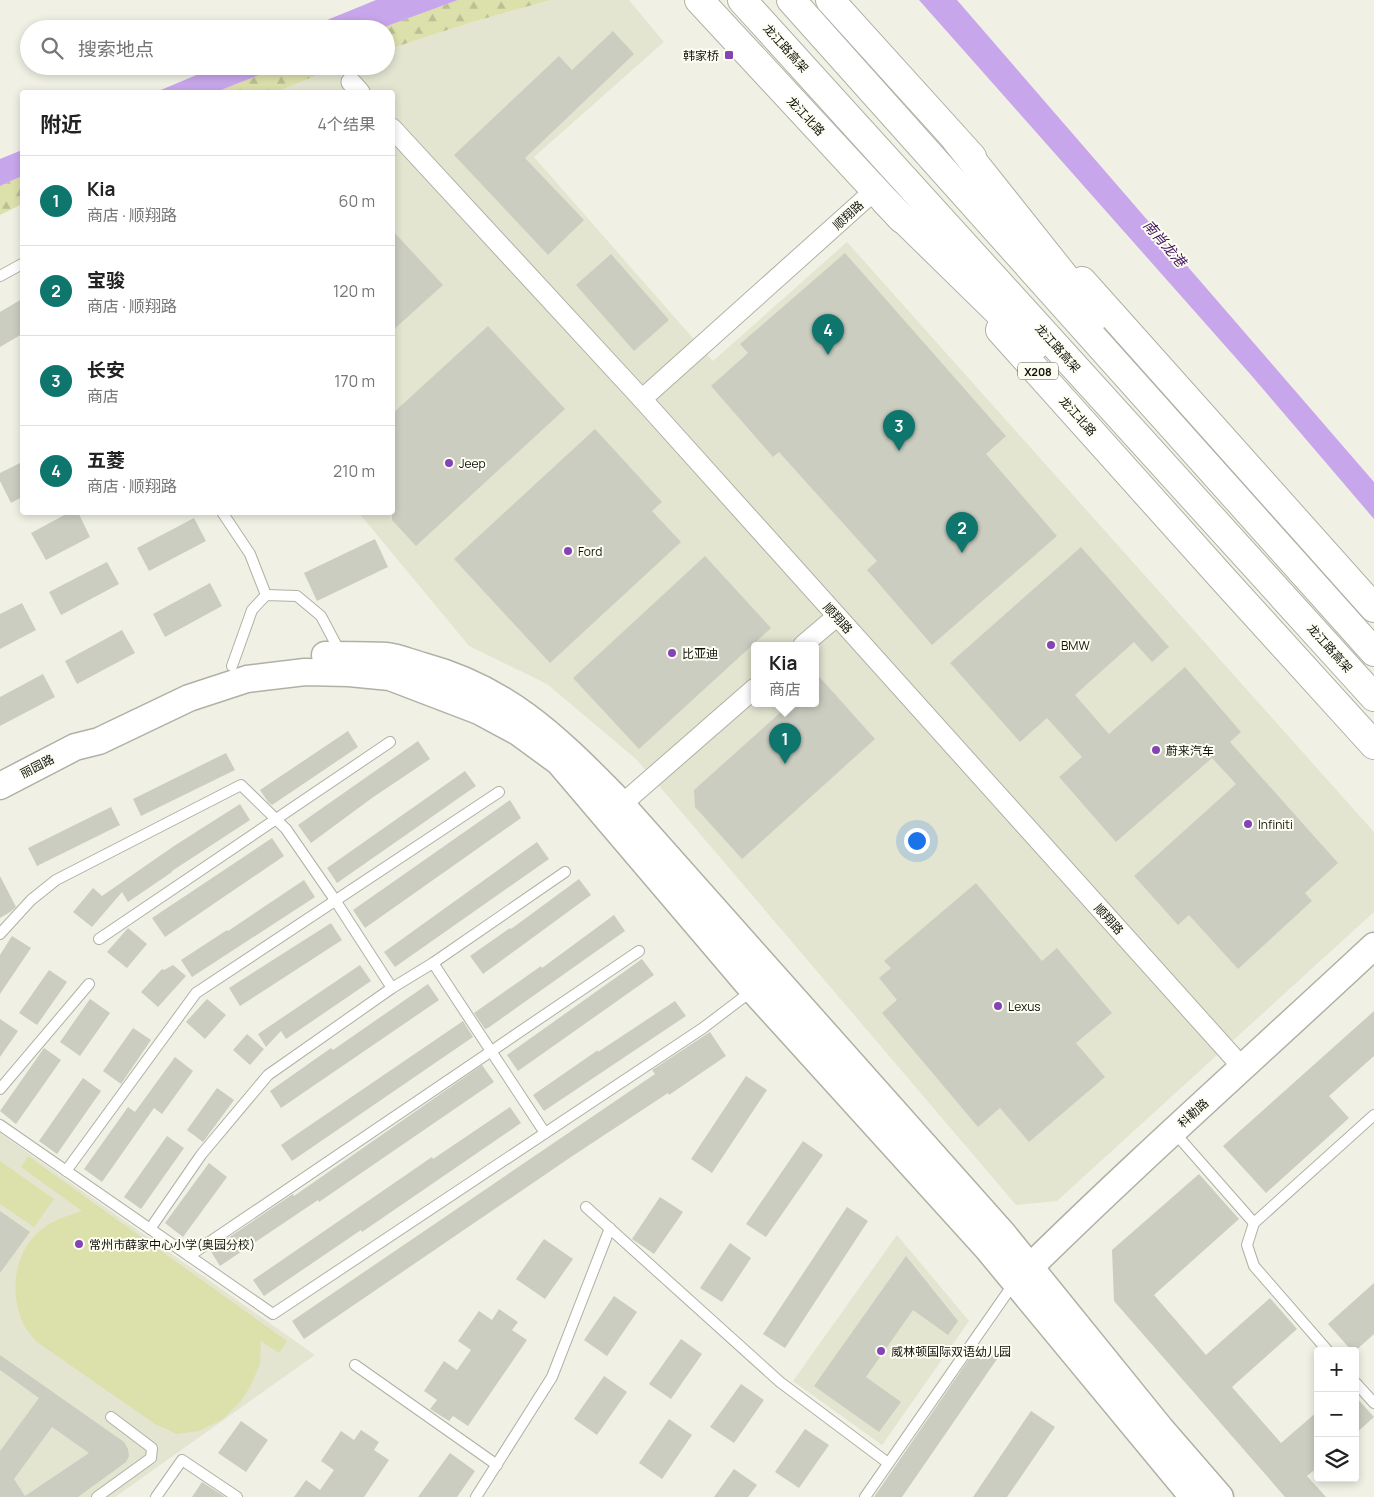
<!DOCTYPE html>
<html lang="zh">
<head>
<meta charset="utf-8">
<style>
  :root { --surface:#fff; --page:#f6f6f6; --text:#222; --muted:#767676; --line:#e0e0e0; --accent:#0f766e }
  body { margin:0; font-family:Manrope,"Noto Sans SC",sans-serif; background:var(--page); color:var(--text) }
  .controls { position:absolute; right:15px; bottom:15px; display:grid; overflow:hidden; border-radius:5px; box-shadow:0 2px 8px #0003 }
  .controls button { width:45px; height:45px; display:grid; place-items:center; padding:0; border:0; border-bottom:1px solid var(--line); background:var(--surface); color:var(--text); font:25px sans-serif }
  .you { position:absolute; left:916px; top:840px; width:18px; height:18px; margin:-12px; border:4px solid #fff; border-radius:50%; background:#1a73e8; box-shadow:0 0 0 8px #1a73e833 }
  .badge { display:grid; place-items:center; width:32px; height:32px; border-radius:50%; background:var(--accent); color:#fff; font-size:16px; font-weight:700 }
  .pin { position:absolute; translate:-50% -41px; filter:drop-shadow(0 1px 2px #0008) }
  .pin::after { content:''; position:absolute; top:26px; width:18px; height:15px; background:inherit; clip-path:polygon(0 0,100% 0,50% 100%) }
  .popup { position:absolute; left:751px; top:642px; width:68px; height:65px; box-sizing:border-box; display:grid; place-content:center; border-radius:5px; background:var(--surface); filter:drop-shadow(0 1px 4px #0005); font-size:16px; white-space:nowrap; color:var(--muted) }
  .popup b { font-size:19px; color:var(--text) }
  .popup::after { content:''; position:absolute; left:50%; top:100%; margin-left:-10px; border:10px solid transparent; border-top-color:var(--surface) }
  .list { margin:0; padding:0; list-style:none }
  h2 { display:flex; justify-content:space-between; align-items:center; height:65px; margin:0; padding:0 20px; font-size:21px }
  h2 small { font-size:16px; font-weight:400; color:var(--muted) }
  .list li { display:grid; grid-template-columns:32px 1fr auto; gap:15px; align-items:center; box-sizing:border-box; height:90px; padding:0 20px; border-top:1px solid var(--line) }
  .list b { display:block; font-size:19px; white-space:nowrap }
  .list p { margin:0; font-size:16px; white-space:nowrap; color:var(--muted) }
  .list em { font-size:16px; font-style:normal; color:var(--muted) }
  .icon { flex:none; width:28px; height:28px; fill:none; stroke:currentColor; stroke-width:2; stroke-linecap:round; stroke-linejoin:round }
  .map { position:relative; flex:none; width:1374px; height:1497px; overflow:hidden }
  .search { position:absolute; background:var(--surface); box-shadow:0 2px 8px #0003; left:20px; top:20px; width:375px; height:55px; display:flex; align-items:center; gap:12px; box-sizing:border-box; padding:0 18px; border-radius:28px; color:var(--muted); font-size:19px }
  .panel { position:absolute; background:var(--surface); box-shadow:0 2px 8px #0003; left:20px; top:90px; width:375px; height:425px; border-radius:5px }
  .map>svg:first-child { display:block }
  .built { fill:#e3e5d1; fill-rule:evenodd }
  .forest { fill:url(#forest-firs) }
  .green { fill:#dce0ab }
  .water { fill:#c8a6eb }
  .building { fill:#cccdc1; fill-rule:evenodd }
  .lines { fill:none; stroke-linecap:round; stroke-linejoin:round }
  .lane-casing { stroke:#afb1a4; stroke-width:12 }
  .street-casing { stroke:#afb1a4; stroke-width:21 }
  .secondary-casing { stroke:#afb1a4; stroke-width:29 }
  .primary-casing { stroke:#afb1a4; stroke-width:30 }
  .highway-casing { stroke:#afb1a4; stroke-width:30 }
  .lane { stroke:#fff; stroke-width:10 }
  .street { stroke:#fff; stroke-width:19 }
  .secondary { stroke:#fff; stroke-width:26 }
  .primary { stroke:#fff; stroke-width:28 }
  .highway { stroke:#fff; stroke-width:28 }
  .poi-dot { fill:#8443b7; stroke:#fdfef1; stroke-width:2 }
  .labels { text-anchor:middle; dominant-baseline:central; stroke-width:4; stroke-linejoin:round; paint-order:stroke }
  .shield { fill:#fdfef1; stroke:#585851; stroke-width:1 }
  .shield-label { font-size:11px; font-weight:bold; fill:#11110d }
  .street-label { font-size:12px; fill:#11110d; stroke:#fdfef1 }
  .poi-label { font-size:12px; fill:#11110d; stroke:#fdfef1; text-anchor:start }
  .water-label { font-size:14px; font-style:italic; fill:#411262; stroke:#fdfef1 }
</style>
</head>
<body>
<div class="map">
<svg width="1374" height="1497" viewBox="0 0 1374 1497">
  <defs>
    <pattern id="forest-firs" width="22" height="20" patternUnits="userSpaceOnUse" patternTransform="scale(1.25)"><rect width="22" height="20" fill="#dce0ab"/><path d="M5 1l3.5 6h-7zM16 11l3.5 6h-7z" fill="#bcbf92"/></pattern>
  </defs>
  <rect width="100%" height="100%" fill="#f0f1e4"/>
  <!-- built -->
  <g class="built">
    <path d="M 550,0 L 629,0 L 664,42 L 534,157 L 713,361 L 847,242 L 1374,832 L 1374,912 L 1057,1201 L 1016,1205 L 637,760 L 547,684 L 469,646 L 359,513 L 392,512 L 392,92 L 277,92 L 338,66 L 386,66 L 386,50 L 469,23 ZM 755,645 L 815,645 L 815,703 L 755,703 Z"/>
    <polygon points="0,1133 315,1355 115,1497 0,1497"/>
    <polygon points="897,1235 969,1321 882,1445 793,1381"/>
  </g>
  <!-- forest -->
  <g class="forest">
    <polygon points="458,0 550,0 469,23 386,50 386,29 379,29"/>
    <polygon points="282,66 338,66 277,92 216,92"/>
    <polygon points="22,176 22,204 0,215 0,186"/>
  </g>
  <!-- green -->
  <g class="green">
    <path d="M 28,1156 L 287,1341 L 279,1353 L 261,1341 L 260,1364 L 251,1385 L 241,1401 L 223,1419 L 199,1431 L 177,1434 L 155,1424 L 37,1342 C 32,1336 26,1330 23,1323 C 7,1287 16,1241 53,1222 C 63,1217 73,1214 82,1211 L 21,1167 Z"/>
    <polygon points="0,1161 54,1199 34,1227 0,1204"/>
  </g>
  <!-- water -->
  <g class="water">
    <polygon points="376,0 458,0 379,29 305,29"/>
    <polygon points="919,0 957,0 1374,482 1374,519 1251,375"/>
    <polygon points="218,66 282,66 216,92 156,92"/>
    <polygon points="22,150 22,176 0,186 0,159"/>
  </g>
  <!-- building -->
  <g class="building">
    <polygon points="613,31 634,54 525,158 584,220 548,255 454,155 559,56 572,70"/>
    <polygon points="392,230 443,285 392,331"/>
    <polygon points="845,253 1006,436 986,454 1057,536 932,645 867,570 877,561 779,452 773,457 711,386 748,353 740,344"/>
    <polygon points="611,254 669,320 634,351 576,285"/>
    <polygon points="22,299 22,334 0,347 0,312"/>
    <polygon points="488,326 565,409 416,546 392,520 392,414"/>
    <polygon points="595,429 662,502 652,511 681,542 550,663 454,559"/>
    <polygon points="22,462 22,497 11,503 0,481 0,473"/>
    <polygon points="70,512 78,512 90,537 46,560 31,533"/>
    <polygon points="194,518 206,541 149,571 137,548"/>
    <polygon points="375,539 388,567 317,601 304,573"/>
    <polygon points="1081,547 1169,647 1152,662 1134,642 1075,695 1109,734 1185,667 1241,732 1230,742 1338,863 1305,893 1312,901 1238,969 1189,915 1178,925 1134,876 1236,784 1212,758 1116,842 1059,777 1082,757 1047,718 1020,742 950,663"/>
    <polygon points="705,556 771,628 639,749 573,678"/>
    <polygon points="107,562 119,584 61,615 49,592"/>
    <polygon points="210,583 222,606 165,637 153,614"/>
    <polygon points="22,603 36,630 0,649 0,614"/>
    <polygon points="122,630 135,653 77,684 65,661"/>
    <polygon points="815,672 875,739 742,859 695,807 694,790 791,703 815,703"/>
    <polygon points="43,674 55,697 0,726 0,697"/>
    <polygon points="348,731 358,747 272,805 268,802 260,790"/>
    <polygon points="418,741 430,759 372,798 311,843 298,825"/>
    <polygon points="226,753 235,770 141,816 133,799"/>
    <polygon points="465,771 476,786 337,883 327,868"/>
    <polygon points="510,800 521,818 365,928 353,910"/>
    <polygon points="240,804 250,820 172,871 172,872 128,902 122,892 92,927 73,912 93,888 102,896 174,846"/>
    <polygon points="111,807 120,825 37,866 28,848"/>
    <polygon points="272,838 284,856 165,937 152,918"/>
    <polygon points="537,842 549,859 395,967 384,952"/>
    <polygon points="0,876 16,907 10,912 0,918"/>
    <polygon points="579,879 591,895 483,974 470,956 510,928 511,929"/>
    <polygon points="304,880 315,897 192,977 181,960 227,930 228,931"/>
    <polygon points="976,883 1042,961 1057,948 1112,1013 1076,1043 1105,1077 1029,1142 1000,1108 978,1127 882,1013 897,1000 879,978 891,968 884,961"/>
    <polygon points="614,915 625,931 488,1028 485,1029 474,1013 541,966 542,968"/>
    <polygon points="331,923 342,940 240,1006 229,988"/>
    <polygon points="128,928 147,944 127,968 107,952"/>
    <polygon points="12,936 31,948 0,994 0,955"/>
    <polygon points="642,959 654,975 518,1071 507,1055"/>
    <polygon points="173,965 186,976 158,1007 141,992 162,969 164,970"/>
    <polygon points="360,965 371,981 286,1039 281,1031 266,1047 258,1034"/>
    <polygon points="49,970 67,982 37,1025 19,1013"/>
    <polygon points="428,984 439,1000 281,1108 270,1091 331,1048 333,1050"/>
    <polygon points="90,999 110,1013 80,1056 60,1042"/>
    <polygon points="207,999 226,1015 205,1039 186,1022"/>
    <polygon points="675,1001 686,1016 544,1111 533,1095 598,1050 598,1052"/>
    <polygon points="1374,1011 1374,1056 1329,1096 1349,1118 1266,1193 1223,1146"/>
    <polygon points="0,1019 18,1031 0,1057"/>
    <polygon points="463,1021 473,1037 292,1161 281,1145"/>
    <polygon points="133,1028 151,1040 121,1084 103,1071"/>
    <polygon points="710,1032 726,1056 669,1095 668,1093 571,1157 304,1339 292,1321 655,1074 652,1070"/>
    <polygon points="247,1034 264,1049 250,1065 233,1050"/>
    <polygon points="44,1048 61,1060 16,1124 0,1111"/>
    <polygon points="175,1057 193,1071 162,1114 154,1108 102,1182 84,1169 128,1107 135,1112"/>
    <polygon points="482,1065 494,1082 319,1202 318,1200 220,1266 210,1250 293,1194 294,1196"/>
    <polygon points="746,1076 767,1090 712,1173 691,1159"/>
    <polygon points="83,1078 101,1091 57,1154 39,1141"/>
    <polygon points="217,1088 234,1100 203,1142 187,1130"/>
    <polygon points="510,1107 521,1123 362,1232 361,1230 264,1296 253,1280 432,1157 433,1159"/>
    <polygon points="167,1136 184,1148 141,1209 124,1197"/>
    <polygon points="803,1141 823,1155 766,1237 746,1224"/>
    <polygon points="209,1163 227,1177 183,1237 165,1223"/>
    <polygon points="1199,1174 1239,1219 1154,1295 1206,1355 1270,1298 1297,1329 1232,1387 1281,1443 1318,1411 1318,1467 1307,1476 1326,1497 1285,1497 1114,1301 1112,1250"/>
    <polygon points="660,1197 683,1212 654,1254 632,1239"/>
    <polygon points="847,1207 868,1221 785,1348 763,1334"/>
    <polygon points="0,1211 30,1232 0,1273"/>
    <polygon points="544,1239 573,1259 545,1299 516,1279"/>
    <polygon points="730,1243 751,1258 722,1302 700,1288"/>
    <polygon points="906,1256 958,1321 948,1335 913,1310 866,1377 901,1402 879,1432 814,1386"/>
    <polygon points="1374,1283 1374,1334 1355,1351 1352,1351 1328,1324"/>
    <polygon points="614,1296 637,1312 607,1356 584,1340"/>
    <polygon points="499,1309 518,1322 512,1330 527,1340 468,1426 453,1416 449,1421 430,1409 437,1400 424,1391 444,1361 457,1370 471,1350 458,1341 479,1311 492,1320"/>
    <polygon points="681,1339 702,1354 671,1399 649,1384"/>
    <polygon points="978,1346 997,1359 902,1497 874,1497"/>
    <path d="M 0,1355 L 124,1442 L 128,1449 L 129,1456 L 126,1462 L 78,1497 L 0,1497 L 0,1451 L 39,1398 L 0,1370 ZM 52,1427 L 89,1453 L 25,1496 L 14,1479 Z"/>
    <polygon points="604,1376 627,1392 597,1435 574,1419"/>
    <polygon points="741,1384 764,1400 734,1443 710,1427"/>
    <polygon points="1355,1396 1374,1417 1355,1434"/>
    <polygon points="1031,1411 1055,1427 1007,1497 973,1497"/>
    <polygon points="669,1419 692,1435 662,1479 639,1463"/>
    <polygon points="241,1421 268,1440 246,1472 218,1453"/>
    <polygon points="805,1429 829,1445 799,1488 775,1472"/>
    <polygon points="361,1430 379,1442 374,1450 389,1460 364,1497 294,1497 306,1480 320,1490 334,1470 321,1461 341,1431 354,1440"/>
    <polygon points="450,1453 475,1471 457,1497 418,1497"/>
    <polygon points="734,1469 757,1485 748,1497 714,1497"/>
    <polygon points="202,1482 225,1497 192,1497"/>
  </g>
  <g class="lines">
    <defs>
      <g id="lane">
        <polyline points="0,276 22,264"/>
        <polyline points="222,512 250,554 266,595"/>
        <polyline points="232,666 252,610 266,595 297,596 321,616 341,654"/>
        <polyline points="0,934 31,900 56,880 241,785 286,829 333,897 392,988"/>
        <polyline points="99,939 390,742"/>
        <polyline points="433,963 545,1133"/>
        <polyline points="0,1089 89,984"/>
        <polyline points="0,1125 273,1314 703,1028 753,990"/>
        <polyline points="1174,1132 1254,1223"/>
        <polyline points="66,1171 196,993 499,792"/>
        <polyline points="586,1207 780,1382 888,1463"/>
        <polyline points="150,1229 201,1155 268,1075 392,988 433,963 565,872"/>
        <polyline points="189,1256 639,951"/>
        <polyline points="1328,1351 1254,1266 1247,1245 1254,1223 1374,1115"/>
        <polyline points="355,1365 497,1465"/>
        <polyline points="1355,1382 1374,1403"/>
        <polyline points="97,1497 151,1458 152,1448 111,1417"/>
        <polyline points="156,1497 182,1460 237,1497"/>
        <polyline points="476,1497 552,1377 610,1228"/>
        <polyline points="865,1497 1014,1283"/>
      </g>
      <g id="street">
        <polyline points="351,82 360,92"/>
        <polyline points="392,128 642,399 1243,1068"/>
        <polyline points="642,399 874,191"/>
        <polyline points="803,645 836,617"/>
        <polyline points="621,805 755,688"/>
      </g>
      <g id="secondary">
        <path d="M 325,655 C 345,655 366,655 386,656 C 398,657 411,663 423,666 C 505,688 554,735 612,794 L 1004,1235 L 1161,1429 L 1220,1497"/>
        <polyline points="0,786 75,747 99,741 189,698 247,679 305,672 349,673 390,677 479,711 518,732 559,762 753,990 987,1248 1193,1497"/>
        <path d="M 1017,1280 C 1133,1165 1255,1057 1374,946"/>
      </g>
      <g id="primary">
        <polyline points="699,0 902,219"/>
        <polyline points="830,0 972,157"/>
        <polyline points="1082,281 1374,608"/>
        <polyline points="1000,330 1225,581 1374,745"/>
      </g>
      <g id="highway">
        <polyline points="742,0 1374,697"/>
        <polyline points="791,0 1374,652"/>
        <polyline points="956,140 1096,316"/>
        <polyline points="886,202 1034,347"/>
      </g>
    </defs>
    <!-- lane casing -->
    <use href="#lane" class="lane-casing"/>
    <!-- street casing -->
    <use href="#street" class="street-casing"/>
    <!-- secondary casing -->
    <use href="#secondary" class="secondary-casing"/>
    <!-- primary casing -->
    <use href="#primary" class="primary-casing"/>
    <!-- highway casing -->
    <use href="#highway" class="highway-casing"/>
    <!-- lane -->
    <use href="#lane" class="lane"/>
    <!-- street -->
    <use href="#street" class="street"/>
    <!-- secondary -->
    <use href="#secondary" class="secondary"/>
    <!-- primary -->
    <use href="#primary" class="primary"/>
    <!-- highway -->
    <use href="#highway" class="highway"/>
  </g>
  <!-- markers -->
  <g class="poi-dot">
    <rect x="724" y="50" width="10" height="10" rx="2.5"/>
    <circle cx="449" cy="463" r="5"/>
    <circle cx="568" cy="551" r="5"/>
    <circle cx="1051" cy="645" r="5"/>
    <circle cx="672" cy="653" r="5"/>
    <circle cx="1156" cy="750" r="5"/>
    <circle cx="1248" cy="824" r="5"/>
    <circle cx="998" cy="1006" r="5"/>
    <circle cx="79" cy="1244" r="5"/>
    <circle cx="881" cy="1351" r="5"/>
  </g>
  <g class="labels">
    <!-- shield labels -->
    <rect class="shield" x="1018" y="362.5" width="40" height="17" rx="4"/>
    <g class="shield-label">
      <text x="1038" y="371">X208</text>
    </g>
    <!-- street labels -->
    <g class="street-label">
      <text transform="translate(786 48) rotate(48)">龙江路高架</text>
      <text transform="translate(806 116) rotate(47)">龙江北路</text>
      <text transform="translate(848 215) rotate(-42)">顺翔路</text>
      <text transform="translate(1058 348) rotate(48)">龙江路高架</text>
      <text transform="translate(1078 416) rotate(48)">龙江北路</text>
      <text transform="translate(838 618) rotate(48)">顺翔路</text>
      <text transform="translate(1330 648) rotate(48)">龙江路高架</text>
      <text transform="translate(37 766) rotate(-27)">丽园路</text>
      <text transform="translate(1109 919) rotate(48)">顺翔路</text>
      <text transform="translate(1193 1113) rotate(-42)">科勒路</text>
    </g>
    <!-- poi labels -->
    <g class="poi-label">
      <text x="719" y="55" text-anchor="end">韩家桥</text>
      <text x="459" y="463">Jeep</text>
      <text x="578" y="551">Ford</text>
      <text x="1061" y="645">BMW</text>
      <text x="682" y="653">比亚迪</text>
      <text x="1166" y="750">蔚来汽车</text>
      <text x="1258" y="824">Infiniti</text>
      <text x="1008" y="1006">Lexus</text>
      <text x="89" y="1244">常州市薛家中心小学(奥园分校)</text>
      <text x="891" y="1351">威林顿国际双语幼儿园</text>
    </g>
    <!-- water labels -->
    <g class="water-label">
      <text transform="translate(1165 243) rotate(49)">南肖龙港</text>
    </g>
  </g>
</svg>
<div class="controls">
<button>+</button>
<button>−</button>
<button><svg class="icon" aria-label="layers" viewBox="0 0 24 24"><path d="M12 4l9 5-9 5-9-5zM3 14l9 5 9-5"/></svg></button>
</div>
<div class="you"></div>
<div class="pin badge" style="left:785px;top:764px">1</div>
<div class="popup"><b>Kia</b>商店</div>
<div class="pin badge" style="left:962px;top:553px">2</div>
<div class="pin badge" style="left:899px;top:451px">3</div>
<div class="pin badge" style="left:828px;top:355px">4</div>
<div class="search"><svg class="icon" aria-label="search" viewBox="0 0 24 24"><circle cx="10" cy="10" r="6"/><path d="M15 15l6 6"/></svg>搜索地点</div>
<section class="panel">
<h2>附近<small>4个结果</small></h2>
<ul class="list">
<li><span class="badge">1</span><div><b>Kia</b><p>商店 · 顺翔路</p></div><em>60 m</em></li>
<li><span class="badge">2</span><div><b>宝骏</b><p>商店 · 顺翔路</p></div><em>120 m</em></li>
<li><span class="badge">3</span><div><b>长安</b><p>商店</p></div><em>170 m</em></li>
<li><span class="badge">4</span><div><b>五菱</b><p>商店 · 顺翔路</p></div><em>210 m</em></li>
</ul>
</section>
</div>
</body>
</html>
